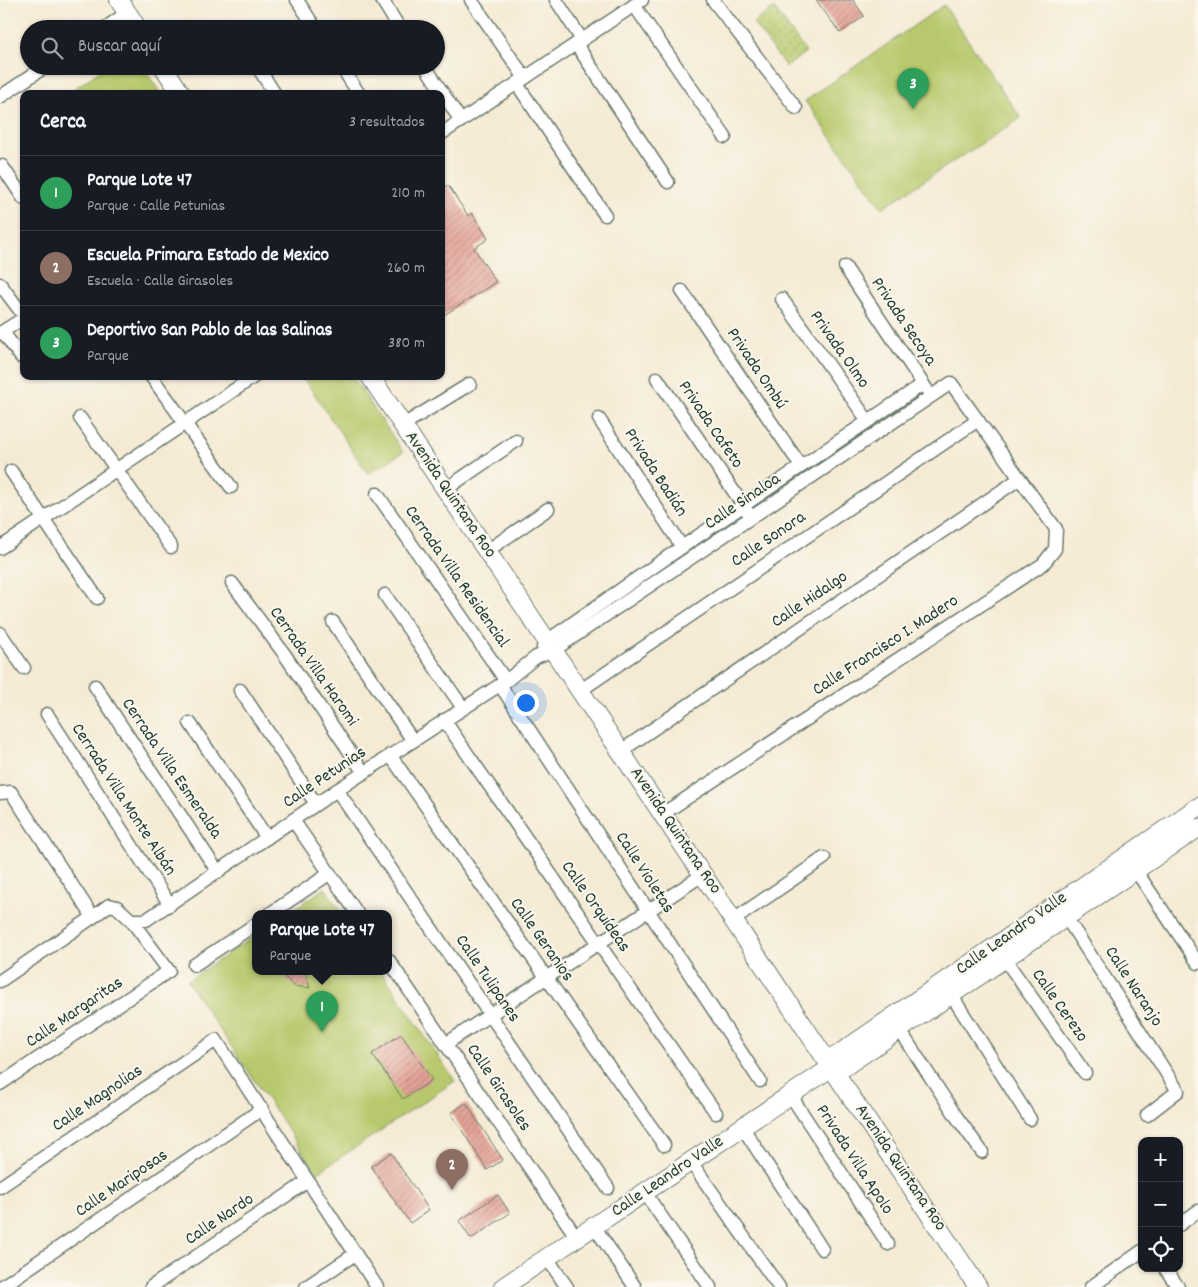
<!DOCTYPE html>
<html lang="es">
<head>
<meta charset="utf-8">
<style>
  :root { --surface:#171b24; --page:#242831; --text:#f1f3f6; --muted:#9ea1a6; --line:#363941; --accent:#d93025 }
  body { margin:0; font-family:Dekko,sans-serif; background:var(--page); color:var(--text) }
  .controls { position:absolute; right:15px; bottom:15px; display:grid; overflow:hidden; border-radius:10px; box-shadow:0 1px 4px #0004 }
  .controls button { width:45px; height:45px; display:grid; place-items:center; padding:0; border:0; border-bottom:1px solid var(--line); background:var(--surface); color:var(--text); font:25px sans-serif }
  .you { position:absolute; left:525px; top:702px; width:18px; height:18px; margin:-12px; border:4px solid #fff; border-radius:50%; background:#1a73e8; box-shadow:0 0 0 8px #1a73e833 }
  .badge { display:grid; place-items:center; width:32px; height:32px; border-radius:50%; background:var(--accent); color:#fff; font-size:16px; font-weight:700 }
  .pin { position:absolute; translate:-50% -41px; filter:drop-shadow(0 1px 2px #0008) }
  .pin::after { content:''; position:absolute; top:26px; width:18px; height:15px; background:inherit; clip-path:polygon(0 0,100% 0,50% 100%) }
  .popup { position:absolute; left:252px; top:910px; width:140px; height:65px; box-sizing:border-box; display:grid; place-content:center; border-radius:10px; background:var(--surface); filter:drop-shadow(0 1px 4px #0005); font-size:16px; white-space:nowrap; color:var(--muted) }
  .popup b { font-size:19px; color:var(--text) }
  .popup::after { content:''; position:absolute; left:50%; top:100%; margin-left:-10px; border:10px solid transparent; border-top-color:var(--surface) }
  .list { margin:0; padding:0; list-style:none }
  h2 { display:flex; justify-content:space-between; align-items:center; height:65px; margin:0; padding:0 20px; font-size:21px }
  h2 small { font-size:16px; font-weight:400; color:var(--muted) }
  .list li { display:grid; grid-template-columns:32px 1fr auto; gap:15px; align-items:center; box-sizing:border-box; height:75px; padding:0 20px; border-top:1px solid var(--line) }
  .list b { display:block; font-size:19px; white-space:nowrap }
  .list p { margin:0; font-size:16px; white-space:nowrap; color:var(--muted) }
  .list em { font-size:16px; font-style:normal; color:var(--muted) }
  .icon { flex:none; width:28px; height:28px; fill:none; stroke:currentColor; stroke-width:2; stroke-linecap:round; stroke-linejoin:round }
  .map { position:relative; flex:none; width:1198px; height:1287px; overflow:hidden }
  .search { position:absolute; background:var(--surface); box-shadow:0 1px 4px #0004; left:20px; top:20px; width:425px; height:55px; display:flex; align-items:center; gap:12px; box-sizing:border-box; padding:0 18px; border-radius:28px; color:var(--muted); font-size:19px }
  .panel { position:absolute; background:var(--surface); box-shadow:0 1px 4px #0004; left:20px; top:90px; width:425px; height:290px; border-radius:10px }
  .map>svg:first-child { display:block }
  .green { fill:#b7c96c; stroke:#6b8350 }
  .garden { fill:url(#garden-dots); stroke:#6b8350 }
  .building { fill:url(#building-hatch) }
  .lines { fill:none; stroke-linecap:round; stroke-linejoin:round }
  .street-casing { stroke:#6a7a6c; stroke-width:15 }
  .secondary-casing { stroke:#6a7a6c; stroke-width:20 }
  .street { stroke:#fff; stroke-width:12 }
  .secondary { stroke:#fff; stroke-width:18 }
  .labels { text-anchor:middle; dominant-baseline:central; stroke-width:4; stroke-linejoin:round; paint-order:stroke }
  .street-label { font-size:18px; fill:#1f3d34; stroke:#fbf7ec }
</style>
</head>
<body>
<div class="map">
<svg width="1198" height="1287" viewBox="0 0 1198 1287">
  <defs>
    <pattern id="garden-dots" width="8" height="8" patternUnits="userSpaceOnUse" patternTransform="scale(1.25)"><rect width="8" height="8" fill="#b7c96c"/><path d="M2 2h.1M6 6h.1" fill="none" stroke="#94a45a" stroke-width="1.8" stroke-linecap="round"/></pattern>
    <pattern id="building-hatch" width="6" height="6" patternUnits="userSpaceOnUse" patternTransform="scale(1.25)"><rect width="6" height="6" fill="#e4a297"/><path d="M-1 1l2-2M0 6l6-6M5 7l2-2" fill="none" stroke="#b8857c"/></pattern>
  </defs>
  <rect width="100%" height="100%" fill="#fbf7ec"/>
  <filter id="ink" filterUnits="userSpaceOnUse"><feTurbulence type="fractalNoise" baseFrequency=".02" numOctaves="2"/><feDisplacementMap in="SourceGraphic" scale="10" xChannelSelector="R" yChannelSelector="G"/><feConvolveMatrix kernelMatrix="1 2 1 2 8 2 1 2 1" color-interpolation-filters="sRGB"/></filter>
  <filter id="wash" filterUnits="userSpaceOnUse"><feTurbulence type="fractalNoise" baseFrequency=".0096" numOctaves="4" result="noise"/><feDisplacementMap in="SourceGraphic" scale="20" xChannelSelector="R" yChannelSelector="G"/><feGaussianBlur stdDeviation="1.12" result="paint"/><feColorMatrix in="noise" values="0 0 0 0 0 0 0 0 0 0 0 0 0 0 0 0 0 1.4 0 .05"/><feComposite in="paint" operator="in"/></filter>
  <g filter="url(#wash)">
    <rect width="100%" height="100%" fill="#f5ebd5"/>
    <!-- green -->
    <g class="green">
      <polygon points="944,5 1021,118 882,208 805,101"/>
      <polygon points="107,66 142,66 161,94 67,94"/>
      <polygon points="302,376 352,376 403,452 368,474"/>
      <polygon points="325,888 342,913 288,913"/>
      <polygon points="256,935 256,971 381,971 455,1081 317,1173 187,981"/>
    </g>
    <!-- garden -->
    <polygon class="garden" points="774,8 806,52 786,67 753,23"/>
    <g id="blocks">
      <!-- building -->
      <g class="building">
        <polygon points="816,0 853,0 864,16 840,33"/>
        <polygon points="448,185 468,216 472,213 488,239 474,248 496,282 441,317 441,189"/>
        <polygon points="278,971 305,971 310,988 294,986"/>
        <polygon points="401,1034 432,1080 403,1099 372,1054"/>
        <polygon points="466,1103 503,1160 487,1170 451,1113"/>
        <polygon points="391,1153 429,1210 410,1223 371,1166"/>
        <polygon points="498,1195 510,1213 471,1239 459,1221"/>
      </g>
    </g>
  </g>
  <g filter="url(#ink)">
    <use href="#blocks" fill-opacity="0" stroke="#6a7a6c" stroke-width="1"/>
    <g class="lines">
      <defs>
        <g id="street">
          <polyline points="297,0 316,29"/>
          <polyline points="382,0 400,29"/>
          <polyline points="471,0 525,78"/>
          <polyline points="556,0 582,40"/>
          <polyline points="713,0 796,108"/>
          <polyline points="634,5 725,137"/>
          <polyline points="104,29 127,13"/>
          <polyline points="576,44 668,182"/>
          <polyline points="257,66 275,94"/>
          <polyline points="341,66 359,94"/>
          <polyline points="425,66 461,121"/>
          <polyline points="517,84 605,215"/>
          <polyline points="0,97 46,66"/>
          <polyline points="441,134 642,0"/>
          <polyline points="2,166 24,199"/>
          <polyline points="845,267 927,390"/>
          <polyline points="0,284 24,316"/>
          <polyline points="682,291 801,466"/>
          <polyline points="782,299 868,421"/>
          <polyline points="3,332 21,357"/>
          <polyline points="0,333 24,318"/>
          <polyline points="151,376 231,487"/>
          <polyline points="657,378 747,511"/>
          <polyline points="80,418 171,547"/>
          <polyline points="599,419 682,547"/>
          <polyline points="403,425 470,384"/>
          <polyline points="11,471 97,598"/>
          <polyline points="446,489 516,441"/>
          <polyline points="377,494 506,681"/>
          <polyline points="0,548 255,376"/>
          <polyline points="487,551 548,509"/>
          <polyline points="232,583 285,655 364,773"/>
          <polyline points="385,595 463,708"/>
          <polyline points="333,622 413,741"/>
          <polyline points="0,633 24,668"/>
          <polyline points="543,647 547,641 682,547 923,384"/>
          <polyline points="500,685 760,1081"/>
          <polyline points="95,686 218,872"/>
          <polyline points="240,690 316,804"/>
          <polyline points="581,690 978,420"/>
          <polyline points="47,714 170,905"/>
          <polyline points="444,720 716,1113"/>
          <polyline points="190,723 267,838"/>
          <polyline points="621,751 1019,479"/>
          <polyline points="390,755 664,1145"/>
          <polyline points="337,790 608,1188"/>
          <polyline points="0,793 11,792 93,917 109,905 117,907 131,920 146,920 337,790 506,681 536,657 554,650 951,383 1056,529 1055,549 1043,564 664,813"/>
          <polyline points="293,820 357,913"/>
          <polyline points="1132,865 1198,963"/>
          <polyline points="1062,911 1178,1091 1147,1115"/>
          <polyline points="271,913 329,874"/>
          <polyline points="735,919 824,858"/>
          <polyline points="1004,958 1085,1073"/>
          <polyline points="388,959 577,1238"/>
          <polyline points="194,965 256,924"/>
          <polyline points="0,981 93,917"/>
          <polyline points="947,988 1030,1119"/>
          <polyline points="899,1029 956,1116 982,1152"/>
          <polyline points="447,1043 704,874"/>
          <polyline points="0,1084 169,971 131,920"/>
          <polyline points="791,1096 888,1244"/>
          <polyline points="743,1128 822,1249"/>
          <polyline points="691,1162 779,1287"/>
          <polyline points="0,1187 216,1040 377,1287"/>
          <polyline points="645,1193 710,1287"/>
          <polyline points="1179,1225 1198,1211"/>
          <polyline points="594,1226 635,1287"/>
          <polyline points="547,1258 567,1287"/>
          <polyline points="1165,1268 1178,1287"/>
          <polyline points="1,1287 262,1109"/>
          <polyline points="151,1287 308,1181"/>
          <polyline points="306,1287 355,1254"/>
          <polyline points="1091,1287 1142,1251"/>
        </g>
        <g id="secondary">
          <polyline points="119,0 138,29"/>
          <polyline points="163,66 181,94"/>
          <polyline points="370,376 978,1287"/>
          <polyline points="832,1067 836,1056 1198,807"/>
          <polyline points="503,1287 832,1067 844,1067 1198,828"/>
        </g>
      </defs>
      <!-- street casing -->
      <use href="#street" class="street-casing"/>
      <!-- secondary casing -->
      <use href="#secondary" class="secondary-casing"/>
      <!-- street -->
      <use href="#street" class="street"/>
      <!-- secondary -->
      <use href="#secondary" class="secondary"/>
    </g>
  </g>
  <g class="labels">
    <!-- street labels -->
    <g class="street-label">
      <text transform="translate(903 322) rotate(56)">Privada Secoya</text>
      <text transform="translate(839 350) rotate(55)">Privada Olmo</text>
      <text transform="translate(756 369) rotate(56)">Privada Ombú</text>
      <text transform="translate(710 425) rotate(56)">Privada Cafeto</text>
      <text transform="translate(655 473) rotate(57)">Privada Badián</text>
      <text transform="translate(450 495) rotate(56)">Avenida Quintana Roo</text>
      <text transform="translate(743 502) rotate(-34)">Calle Sinaloa</text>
      <text transform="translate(769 540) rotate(-34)">Calle Sonora</text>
      <text transform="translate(456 577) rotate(55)">Cerrada Villa Residencial</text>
      <text transform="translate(810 600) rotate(-34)">Calle Hidalgo</text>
      <text transform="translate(886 646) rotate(-33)">Calle Francisco I. Madero</text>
      <text transform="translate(313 667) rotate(55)">Cerrada Villa Haromi</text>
      <text transform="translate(171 769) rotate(56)">Cerrada Villa Esmeralda</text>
      <text transform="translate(325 778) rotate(-34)">Calle Petunias</text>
      <text transform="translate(123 800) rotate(57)">Cerrada Villa Monte Albán</text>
      <text transform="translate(675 831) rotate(56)">Avenida Quintana Roo</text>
      <text transform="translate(644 873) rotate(57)">Calle Violetas</text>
      <text transform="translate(595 907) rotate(55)">Calle Orquídeas</text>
      <text transform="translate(1012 934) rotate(-35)">Calle Leandro Valle</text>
      <text transform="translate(541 940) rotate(55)">Calle Geranios</text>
      <text transform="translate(487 979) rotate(56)">Calle Tulipanes</text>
      <text transform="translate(1133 987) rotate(57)">Calle Naranjo</text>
      <text transform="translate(1059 1006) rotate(55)">Calle Cerezo</text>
      <text transform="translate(75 1013) rotate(-34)">Calle Margaritas</text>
      <text transform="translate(498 1088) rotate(56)">Calle Girasoles</text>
      <text transform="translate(98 1099) rotate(-34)">Calle Magnolias</text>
      <text transform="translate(854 1160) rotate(57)">Privada Villa Apolo</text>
      <text transform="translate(900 1168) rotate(56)">Avenida Quintana Roo</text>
      <text transform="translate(668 1177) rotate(-34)">Calle Leandro Valle</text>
      <text transform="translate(122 1184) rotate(-34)">Calle Mariposas</text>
      <text transform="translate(220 1220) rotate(-34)">Calle Nardo</text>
    </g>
  </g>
</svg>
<div class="controls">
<button>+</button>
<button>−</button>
<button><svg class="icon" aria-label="locate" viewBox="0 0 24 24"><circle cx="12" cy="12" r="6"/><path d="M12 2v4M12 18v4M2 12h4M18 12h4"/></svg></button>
</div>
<div class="you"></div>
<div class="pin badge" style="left:322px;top:1032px;background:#2e9e5b">1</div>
<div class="popup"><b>Parque Lote 47</b>Parque</div>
<div class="pin badge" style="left:452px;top:1190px;background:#8d6e63">2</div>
<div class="pin badge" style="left:913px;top:109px;background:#2e9e5b">3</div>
<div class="search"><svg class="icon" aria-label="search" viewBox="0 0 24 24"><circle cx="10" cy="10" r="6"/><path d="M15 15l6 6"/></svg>Buscar aquí</div>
<section class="panel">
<h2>Cerca<small>3 resultados</small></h2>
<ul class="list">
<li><span class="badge" style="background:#2e9e5b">1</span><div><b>Parque Lote 47</b><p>Parque · Calle Petunias</p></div><em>210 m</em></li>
<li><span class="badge" style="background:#8d6e63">2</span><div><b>Escuela Primara Estado de Mexico</b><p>Escuela · Calle Girasoles</p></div><em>260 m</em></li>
<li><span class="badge" style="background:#2e9e5b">3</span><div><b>Deportivo San Pablo de las Salinas</b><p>Parque</p></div><em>380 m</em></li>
</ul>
</section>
</div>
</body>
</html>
